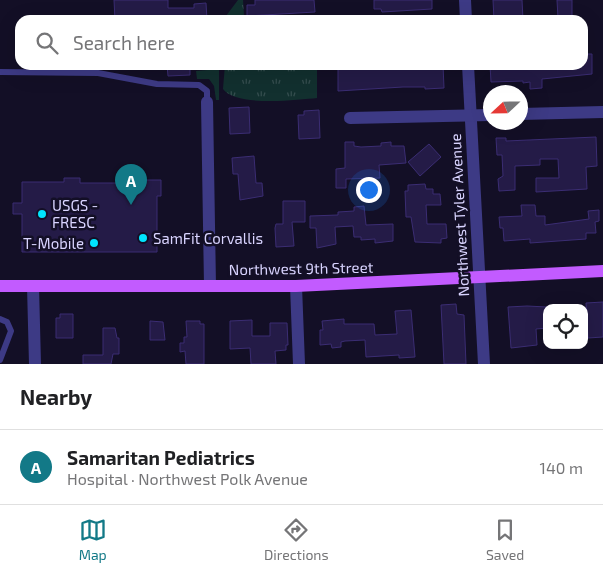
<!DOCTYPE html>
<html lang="en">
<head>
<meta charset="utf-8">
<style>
  :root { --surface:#fff; --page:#f2f2f2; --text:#202124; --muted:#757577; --line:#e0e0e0; --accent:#127987 }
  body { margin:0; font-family:"Exo 2",sans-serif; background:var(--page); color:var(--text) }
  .controls { position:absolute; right:15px; bottom:15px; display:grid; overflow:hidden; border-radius:10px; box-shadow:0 5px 20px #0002 }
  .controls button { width:45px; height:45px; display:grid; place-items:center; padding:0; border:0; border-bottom:1px solid var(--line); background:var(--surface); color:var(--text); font:25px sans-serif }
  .compass { position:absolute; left:483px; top:85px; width:45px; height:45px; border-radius:50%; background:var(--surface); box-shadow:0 5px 20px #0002; rotate:248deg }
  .you { position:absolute; left:368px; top:189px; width:18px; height:18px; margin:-12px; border:4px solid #fff; border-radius:50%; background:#1a73e8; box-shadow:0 0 0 8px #1a73e833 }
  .badge { display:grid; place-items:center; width:32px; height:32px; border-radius:50%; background:var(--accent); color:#fff; font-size:16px; font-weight:700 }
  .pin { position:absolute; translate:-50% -41px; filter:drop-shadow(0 1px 2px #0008) }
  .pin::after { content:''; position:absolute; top:26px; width:18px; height:15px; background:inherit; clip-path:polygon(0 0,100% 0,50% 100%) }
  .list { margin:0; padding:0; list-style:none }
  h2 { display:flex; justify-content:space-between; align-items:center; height:65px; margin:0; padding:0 20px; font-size:21px }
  h2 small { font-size:16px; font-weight:400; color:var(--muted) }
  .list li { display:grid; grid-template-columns:32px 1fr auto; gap:15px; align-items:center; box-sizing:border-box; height:75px; padding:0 20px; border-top:1px solid var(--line) }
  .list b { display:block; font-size:19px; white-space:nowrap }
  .list p { margin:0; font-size:16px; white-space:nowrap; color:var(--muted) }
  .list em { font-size:16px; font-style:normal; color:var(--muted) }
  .icon { flex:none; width:28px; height:28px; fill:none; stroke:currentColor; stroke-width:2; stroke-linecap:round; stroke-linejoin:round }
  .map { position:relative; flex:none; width:603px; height:364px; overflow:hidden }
  .search { position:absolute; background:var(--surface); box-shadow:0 5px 20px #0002; left:15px; right:15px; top:15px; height:55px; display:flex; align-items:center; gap:12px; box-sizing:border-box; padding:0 18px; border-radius:15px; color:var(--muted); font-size:19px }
  .sheet { height:140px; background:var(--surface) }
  nav { display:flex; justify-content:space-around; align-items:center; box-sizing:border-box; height:70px; border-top:1px solid var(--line); background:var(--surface); font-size:14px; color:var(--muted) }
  nav a { display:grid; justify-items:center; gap:2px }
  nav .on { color:var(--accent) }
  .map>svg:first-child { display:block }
  .grass { fill:#12302f }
  .park { fill:url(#park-tufts) }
  .building { fill:#241b47; stroke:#3b2d73 }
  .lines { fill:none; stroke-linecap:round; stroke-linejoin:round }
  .service { stroke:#3d3a85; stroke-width:6 }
  .minor { stroke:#3d3a85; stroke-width:12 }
  .primary { stroke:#c25bff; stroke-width:12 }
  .poi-dot { fill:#00e5ff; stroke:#130f26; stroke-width:2 }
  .labels { text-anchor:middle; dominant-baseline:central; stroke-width:5; stroke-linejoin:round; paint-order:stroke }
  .poi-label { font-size:15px; fill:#d9d4ff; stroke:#130f26; text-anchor:start }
  .street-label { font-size:15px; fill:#d9d4ff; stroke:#130f26 }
</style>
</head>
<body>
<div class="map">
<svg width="603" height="364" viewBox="0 0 603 364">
  <defs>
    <pattern id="park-tufts" width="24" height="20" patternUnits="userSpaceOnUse" patternTransform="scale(1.25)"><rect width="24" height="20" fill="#12302f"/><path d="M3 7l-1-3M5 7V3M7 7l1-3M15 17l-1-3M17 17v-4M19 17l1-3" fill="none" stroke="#344d4e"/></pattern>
  </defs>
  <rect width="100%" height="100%" fill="#130f26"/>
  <!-- grass -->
  <polygon class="grass" points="219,69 219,100 216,100 214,86 209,79 197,79 196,71"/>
  <!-- park -->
  <g class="park">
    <polygon points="238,0 243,0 244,16 247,20 223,20"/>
    <path d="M 225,65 L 317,65 L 317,98 C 296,100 236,107 223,89 Z"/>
  </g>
  <!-- building -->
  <g class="building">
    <polygon points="114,0 168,0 168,8 194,8 194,4 206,3 207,20 115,20"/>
    <polygon points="255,0 314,0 315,12 247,16 247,5 255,5"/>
    <polygon points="374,0 432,0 432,9 382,12 381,9 374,9"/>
    <polygon points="493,0 522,0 523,20 494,20"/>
    <polygon points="557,0 572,0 572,17 558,18"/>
    <polygon points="583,54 592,54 592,74 542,79 542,88 530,89 530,82 523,83 523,81 491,82 490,65 583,65"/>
    <polygon points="167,65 190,65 190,75 168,76"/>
    <polygon points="343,65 443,65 444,88 425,89 425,87 403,87 338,91 338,67 343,67"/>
    <polygon points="249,107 250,133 230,134 229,108"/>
    <polygon points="319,110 320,138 299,139 298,115 304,115 304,111"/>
    <polygon points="596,137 597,166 586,167 587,189 536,192 536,178 559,178 558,159 540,159 540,165 515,166 515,190 499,191 498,179 503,176 502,155 497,155 496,138 506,138 506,141"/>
    <polygon points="345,142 354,142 354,146 361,147 381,146 381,143 391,142 391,146 404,146 406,163 379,165 380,178 346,179 346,188 336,188 336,169 345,168"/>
    <polygon points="429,144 441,157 420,176 408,162"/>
    <polygon points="254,156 256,183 262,183 263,196 240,200 238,174 233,174 232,158"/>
    <polygon points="64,178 80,178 80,183 145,183 145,180 161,180 161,196 157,196 157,252 22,252 22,214 13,214 13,203 22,203 22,182 64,182"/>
    <polygon points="425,184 426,189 433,189 433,194 440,194 441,205 426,205 427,224 446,224 447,238 441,239 441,243 415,242 411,217 406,217 405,191 408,191 408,185"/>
    <polygon points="283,201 305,201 305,222 292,222 294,246 276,247 275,228 276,224 283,224"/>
    <polygon points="521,205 535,205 536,216 545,216 545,225 589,219 588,211 599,210 599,221 595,222 596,233 586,233 586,239 530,243 530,239 504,241 503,228 500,228 499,217 522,216"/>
    <polygon points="364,206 366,225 393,224 393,241 375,243 375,239 361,240 361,237 354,237 353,226 335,227 336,244 317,248 316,228 310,228 310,216 338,215 338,212 354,211 354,207"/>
    <polygon points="603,302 603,337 588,338 586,303"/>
    <polygon points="456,304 457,314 464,315 466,364 444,364 441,305"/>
    <polygon points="527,306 547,307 547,328 536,329 537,345 511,348 508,307"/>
    <polygon points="411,310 415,357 399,358 399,355 366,357 365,340 345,341 341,342 341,347 332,348 331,344 320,345 320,330 323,330 322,321 344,319 344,324 374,324 375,335 397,334 395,311"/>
    <polygon points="60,314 73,314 73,338 56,338 56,318 60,318"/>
    <polygon points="252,320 252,336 270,336 270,323 287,323 288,345 286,345 286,350 275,351 276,364 251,364 250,348 230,349 230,321"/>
    <polygon points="150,321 163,322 165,340 150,340"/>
    <polygon points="186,321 200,321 200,324 204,324 204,364 186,364 185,351 180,352 180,343 184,343 184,337 187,337"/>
    <polygon points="103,328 115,328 117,338 119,338 119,354 113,354 111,364 83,364 83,355 103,355"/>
  </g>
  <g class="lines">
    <!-- service -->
    <g class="service">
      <polyline points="0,72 98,73 157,84 199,85 207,91 207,102"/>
      <polyline points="0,319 7,322 11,331 0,360"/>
    </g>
    <!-- minor -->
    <g class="minor">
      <polyline points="465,0 466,20"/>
      <polyline points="468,65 484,364"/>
      <polyline points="207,102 210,286"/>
      <polyline points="520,114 603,112"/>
      <polyline points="350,118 490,115"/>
      <polyline points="33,286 35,364"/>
      <polyline points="296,286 299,364"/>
    </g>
    <!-- primary -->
    <polyline class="primary" points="0,286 296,286 603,271"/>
  </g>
  <!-- markers -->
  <g class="poi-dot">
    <circle cx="42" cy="214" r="5"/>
    <circle cx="143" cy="238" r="5"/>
    <circle cx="94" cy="243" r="5"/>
  </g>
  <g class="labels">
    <!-- poi labels -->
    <g class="poi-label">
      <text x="52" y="205">USGS -<tspan x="52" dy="17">FRESC</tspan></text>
      <text x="153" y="238">SamFit Corvallis</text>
      <text x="84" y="243" text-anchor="end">T-Mobile</text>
    </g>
    <!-- street labels -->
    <g class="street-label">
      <text transform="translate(459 215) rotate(-93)">Northwest Tyler Avenue</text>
      <text transform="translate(301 268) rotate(-1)">Northwest 9th Street</text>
    </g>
  </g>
</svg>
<div class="controls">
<button><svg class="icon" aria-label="locate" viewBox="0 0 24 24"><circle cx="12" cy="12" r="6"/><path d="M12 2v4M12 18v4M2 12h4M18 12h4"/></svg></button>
</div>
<svg class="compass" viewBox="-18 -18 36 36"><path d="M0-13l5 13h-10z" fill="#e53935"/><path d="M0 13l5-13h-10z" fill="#757577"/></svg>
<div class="you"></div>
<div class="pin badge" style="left:131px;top:205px">A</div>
<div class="search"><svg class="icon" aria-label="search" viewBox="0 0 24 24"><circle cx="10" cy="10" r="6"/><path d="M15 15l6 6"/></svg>Search here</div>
</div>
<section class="sheet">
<h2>Nearby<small></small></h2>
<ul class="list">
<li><span class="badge">A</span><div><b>Samaritan Pediatrics</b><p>Hospital · Northwest Polk Avenue</p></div><em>140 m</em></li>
</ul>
</section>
<nav>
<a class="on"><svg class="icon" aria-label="map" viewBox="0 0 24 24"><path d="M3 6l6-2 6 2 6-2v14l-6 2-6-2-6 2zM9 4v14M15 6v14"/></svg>Map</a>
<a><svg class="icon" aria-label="directions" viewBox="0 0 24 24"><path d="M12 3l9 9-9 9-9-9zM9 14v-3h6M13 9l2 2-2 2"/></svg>Directions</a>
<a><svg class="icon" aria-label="saved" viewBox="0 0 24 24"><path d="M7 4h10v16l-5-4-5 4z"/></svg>Saved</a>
</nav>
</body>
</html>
